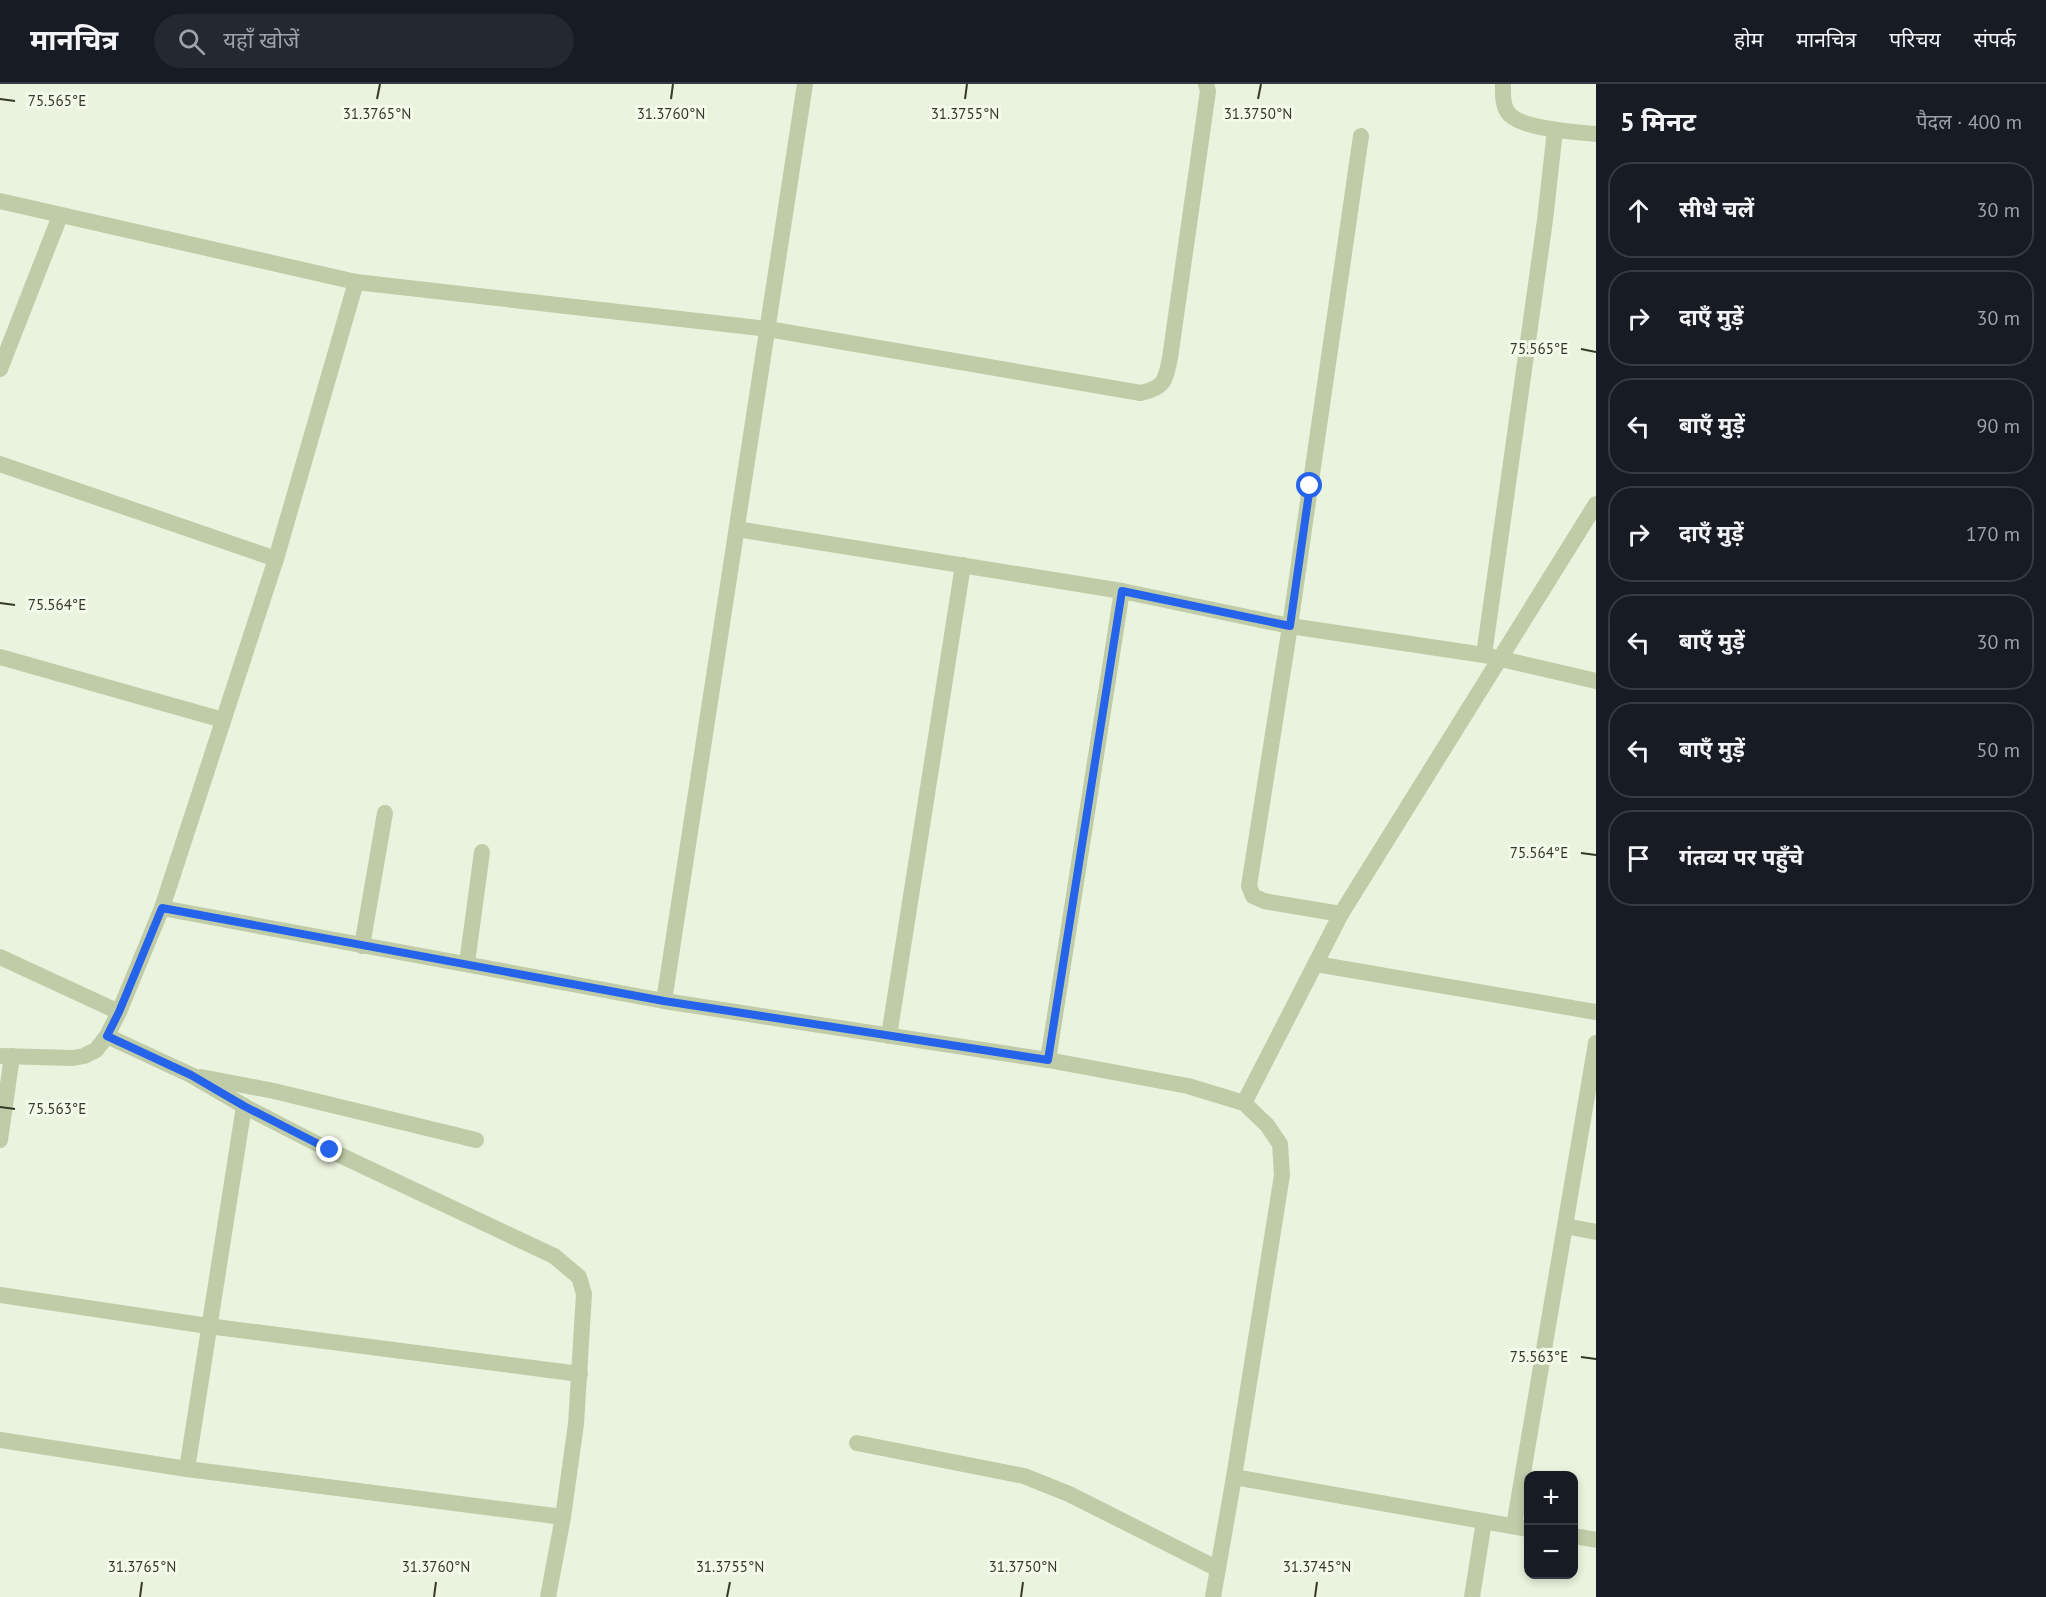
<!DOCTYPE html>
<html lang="hi">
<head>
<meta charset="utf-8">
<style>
  :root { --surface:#171b24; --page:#242831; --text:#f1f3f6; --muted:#9ea1a6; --line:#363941 }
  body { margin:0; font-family:"PT Sans","Noto Sans Devanagari",sans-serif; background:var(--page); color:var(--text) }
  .controls { position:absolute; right:18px; bottom:18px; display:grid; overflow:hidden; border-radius:12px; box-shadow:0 3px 9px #0003 }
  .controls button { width:54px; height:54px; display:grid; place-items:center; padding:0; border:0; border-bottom:2px solid var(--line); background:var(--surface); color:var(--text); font:30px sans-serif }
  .stop { position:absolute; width:18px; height:18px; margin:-14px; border:4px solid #2563eb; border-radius:50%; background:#fff }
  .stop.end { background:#2563eb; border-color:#fff; box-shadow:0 2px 6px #0008 }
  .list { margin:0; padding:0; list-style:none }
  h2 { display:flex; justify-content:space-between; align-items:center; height:78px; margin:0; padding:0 24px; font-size:26px }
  h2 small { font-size:20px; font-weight:400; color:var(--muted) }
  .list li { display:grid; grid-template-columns:39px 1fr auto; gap:18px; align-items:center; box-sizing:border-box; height:96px; margin:0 12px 12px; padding:0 12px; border:2px solid var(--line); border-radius:24px }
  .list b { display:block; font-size:22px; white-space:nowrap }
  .list em { font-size:20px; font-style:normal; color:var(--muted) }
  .icon { flex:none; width:33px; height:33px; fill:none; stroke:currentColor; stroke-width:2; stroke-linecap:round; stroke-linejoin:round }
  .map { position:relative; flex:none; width:1596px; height:1513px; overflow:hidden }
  header { display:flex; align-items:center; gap:36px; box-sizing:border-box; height:84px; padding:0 30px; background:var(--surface); border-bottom:2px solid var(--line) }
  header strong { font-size:28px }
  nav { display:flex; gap:33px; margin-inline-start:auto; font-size:21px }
  .search { width:420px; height:54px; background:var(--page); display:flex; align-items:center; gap:15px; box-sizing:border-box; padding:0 21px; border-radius:33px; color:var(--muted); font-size:22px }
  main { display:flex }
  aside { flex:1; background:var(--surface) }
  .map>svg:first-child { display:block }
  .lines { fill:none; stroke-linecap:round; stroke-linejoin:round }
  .service { stroke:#c0cca8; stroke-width:16 }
  .minor { stroke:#c0cca8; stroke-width:16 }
  .route { stroke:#2563eb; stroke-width:8 }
  .ticks { fill:none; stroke:#353829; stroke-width:2 }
  .ticks-label { font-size:15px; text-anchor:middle; fill:#353829; stroke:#f3faea; stroke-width:6; stroke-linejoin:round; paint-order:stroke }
</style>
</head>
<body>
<header>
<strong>मानचित्र</strong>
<div class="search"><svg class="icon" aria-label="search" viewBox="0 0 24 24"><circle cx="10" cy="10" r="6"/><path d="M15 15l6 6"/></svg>यहाँ खोजें</div>
<nav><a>होम</a><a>मानचित्र</a><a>परिचय</a><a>संपर्क</a></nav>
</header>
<main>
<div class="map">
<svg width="1596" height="1513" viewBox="0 0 1596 1513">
  <rect width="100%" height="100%" fill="#eaf3dd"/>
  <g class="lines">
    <!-- service -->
    <polyline class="service" points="857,1359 1024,1392 1069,1410 1218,1485"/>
    <!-- minor -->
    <g class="minor">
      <path d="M 1503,0 C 1503,10 1502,23 1510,31 C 1525,45 1575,48 1596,50"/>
      <path d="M 0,117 L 356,198 L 768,245 L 1141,309 C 1165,303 1165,297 1170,274 L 1208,7 L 1206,0"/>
      <polyline points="0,285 60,132"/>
      <polyline points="0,380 276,475"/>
      <polyline points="737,445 1122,507 1290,542 1484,571 1596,597"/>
      <polyline points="1484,571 1545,136 1555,46"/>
      <polyline points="0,573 223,636"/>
      <polyline points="162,824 664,917 1048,976 1188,1002 1244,1019 1267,1041 1280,1060 1282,1091 1234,1393 1213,1513"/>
      <polyline points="1341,830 1264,817 1253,812 1249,802 1290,542 1361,52"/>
      <polyline points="362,862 385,729"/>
      <polyline points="0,873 119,928"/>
      <polyline points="467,879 482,768"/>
      <polyline points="1316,880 1596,928"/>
      <polyline points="664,917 805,0"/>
      <polyline points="107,952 191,991 244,1022 329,1066 554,1172 579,1193 584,1210 576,1340 563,1433 548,1513"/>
      <polyline points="889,952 963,481"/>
      <polyline points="0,972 73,974 84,972 96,966 107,952 119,928 162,824 276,475 356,198"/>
      <polyline points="1048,976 1122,507"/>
      <polyline points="201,993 274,1007 476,1056"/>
      <polyline points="1244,1019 1341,830 1596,420"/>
      <polyline points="0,1056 12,972"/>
      <polyline points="1565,1142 1596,1148"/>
      <polyline points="0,1211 208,1242 580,1290"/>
      <polyline points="0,1356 187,1385 563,1433"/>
      <polyline points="187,1385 244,1022"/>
      <polyline points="1234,1393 1528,1445"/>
      <polyline points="1514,1442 1596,959"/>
      <polyline points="1574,1452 1596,1456"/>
      <polyline points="1472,1513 1484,1437"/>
    </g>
  </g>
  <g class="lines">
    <!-- route -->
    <polyline class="route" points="330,1066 244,1022 191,991 107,952 119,928 162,824 664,917 1048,976 1122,507 1290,542 1310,402"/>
  </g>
  <!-- ticks -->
  <path class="ticks" d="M 0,15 L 15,17M 377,15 L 380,0M 671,15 L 673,0M 965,15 L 967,0M 1258,15 L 1261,0M 1581,265 L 1596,268M 0,519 L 15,521M 1581,769 L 1596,771M 0,1023 L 15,1025M 1581,1273 L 1596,1275M 140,1513 L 142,1498M 434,1513 L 436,1498M 727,1513 L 730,1498M 1021,1513 L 1023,1498M 1315,1513 L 1317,1498"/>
  <g class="ticks-label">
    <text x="57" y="22">75.565°E</text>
    <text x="377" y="35">31.3765°N</text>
    <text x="671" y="35">31.3760°N</text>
    <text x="965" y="35">31.3755°N</text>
    <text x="1258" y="35">31.3750°N</text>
    <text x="1539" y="270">75.565°E</text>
    <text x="57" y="526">75.564°E</text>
    <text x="1539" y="774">75.564°E</text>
    <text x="57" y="1030">75.563°E</text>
    <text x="1539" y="1278">75.563°E</text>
    <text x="142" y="1488">31.3765°N</text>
    <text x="436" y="1488">31.3760°N</text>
    <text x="730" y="1488">31.3755°N</text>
    <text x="1023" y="1488">31.3750°N</text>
    <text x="1317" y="1488">31.3745°N</text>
  </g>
</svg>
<div class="controls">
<button>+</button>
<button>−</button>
</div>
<div class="stop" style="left:1310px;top:402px"></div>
<div class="stop end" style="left:330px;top:1066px"></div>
</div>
<aside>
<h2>5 मिनट<small>पैदल · 400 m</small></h2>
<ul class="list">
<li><svg class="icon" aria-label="ahead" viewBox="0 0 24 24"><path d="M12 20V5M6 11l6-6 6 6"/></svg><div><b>सीधे चलें</b></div><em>30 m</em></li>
<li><svg class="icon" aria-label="right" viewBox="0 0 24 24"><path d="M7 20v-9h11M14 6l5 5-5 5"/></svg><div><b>दाएँ मुड़ें</b></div><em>30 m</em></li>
<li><svg class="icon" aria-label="left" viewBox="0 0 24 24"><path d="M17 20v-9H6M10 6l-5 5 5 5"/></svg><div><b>बाएँ मुड़ें</b></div><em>90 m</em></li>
<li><svg class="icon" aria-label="right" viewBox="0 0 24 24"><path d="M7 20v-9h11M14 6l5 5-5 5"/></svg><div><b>दाएँ मुड़ें</b></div><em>170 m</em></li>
<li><svg class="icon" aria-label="left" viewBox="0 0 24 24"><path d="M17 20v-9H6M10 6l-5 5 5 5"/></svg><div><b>बाएँ मुड़ें</b></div><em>30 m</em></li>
<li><svg class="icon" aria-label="left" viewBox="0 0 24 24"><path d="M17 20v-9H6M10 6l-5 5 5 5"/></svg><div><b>बाएँ मुड़ें</b></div><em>50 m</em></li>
<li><svg class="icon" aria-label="arrive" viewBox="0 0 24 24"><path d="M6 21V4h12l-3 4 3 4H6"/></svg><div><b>गंतव्य पर पहुँचे</b></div></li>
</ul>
</aside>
</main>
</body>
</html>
